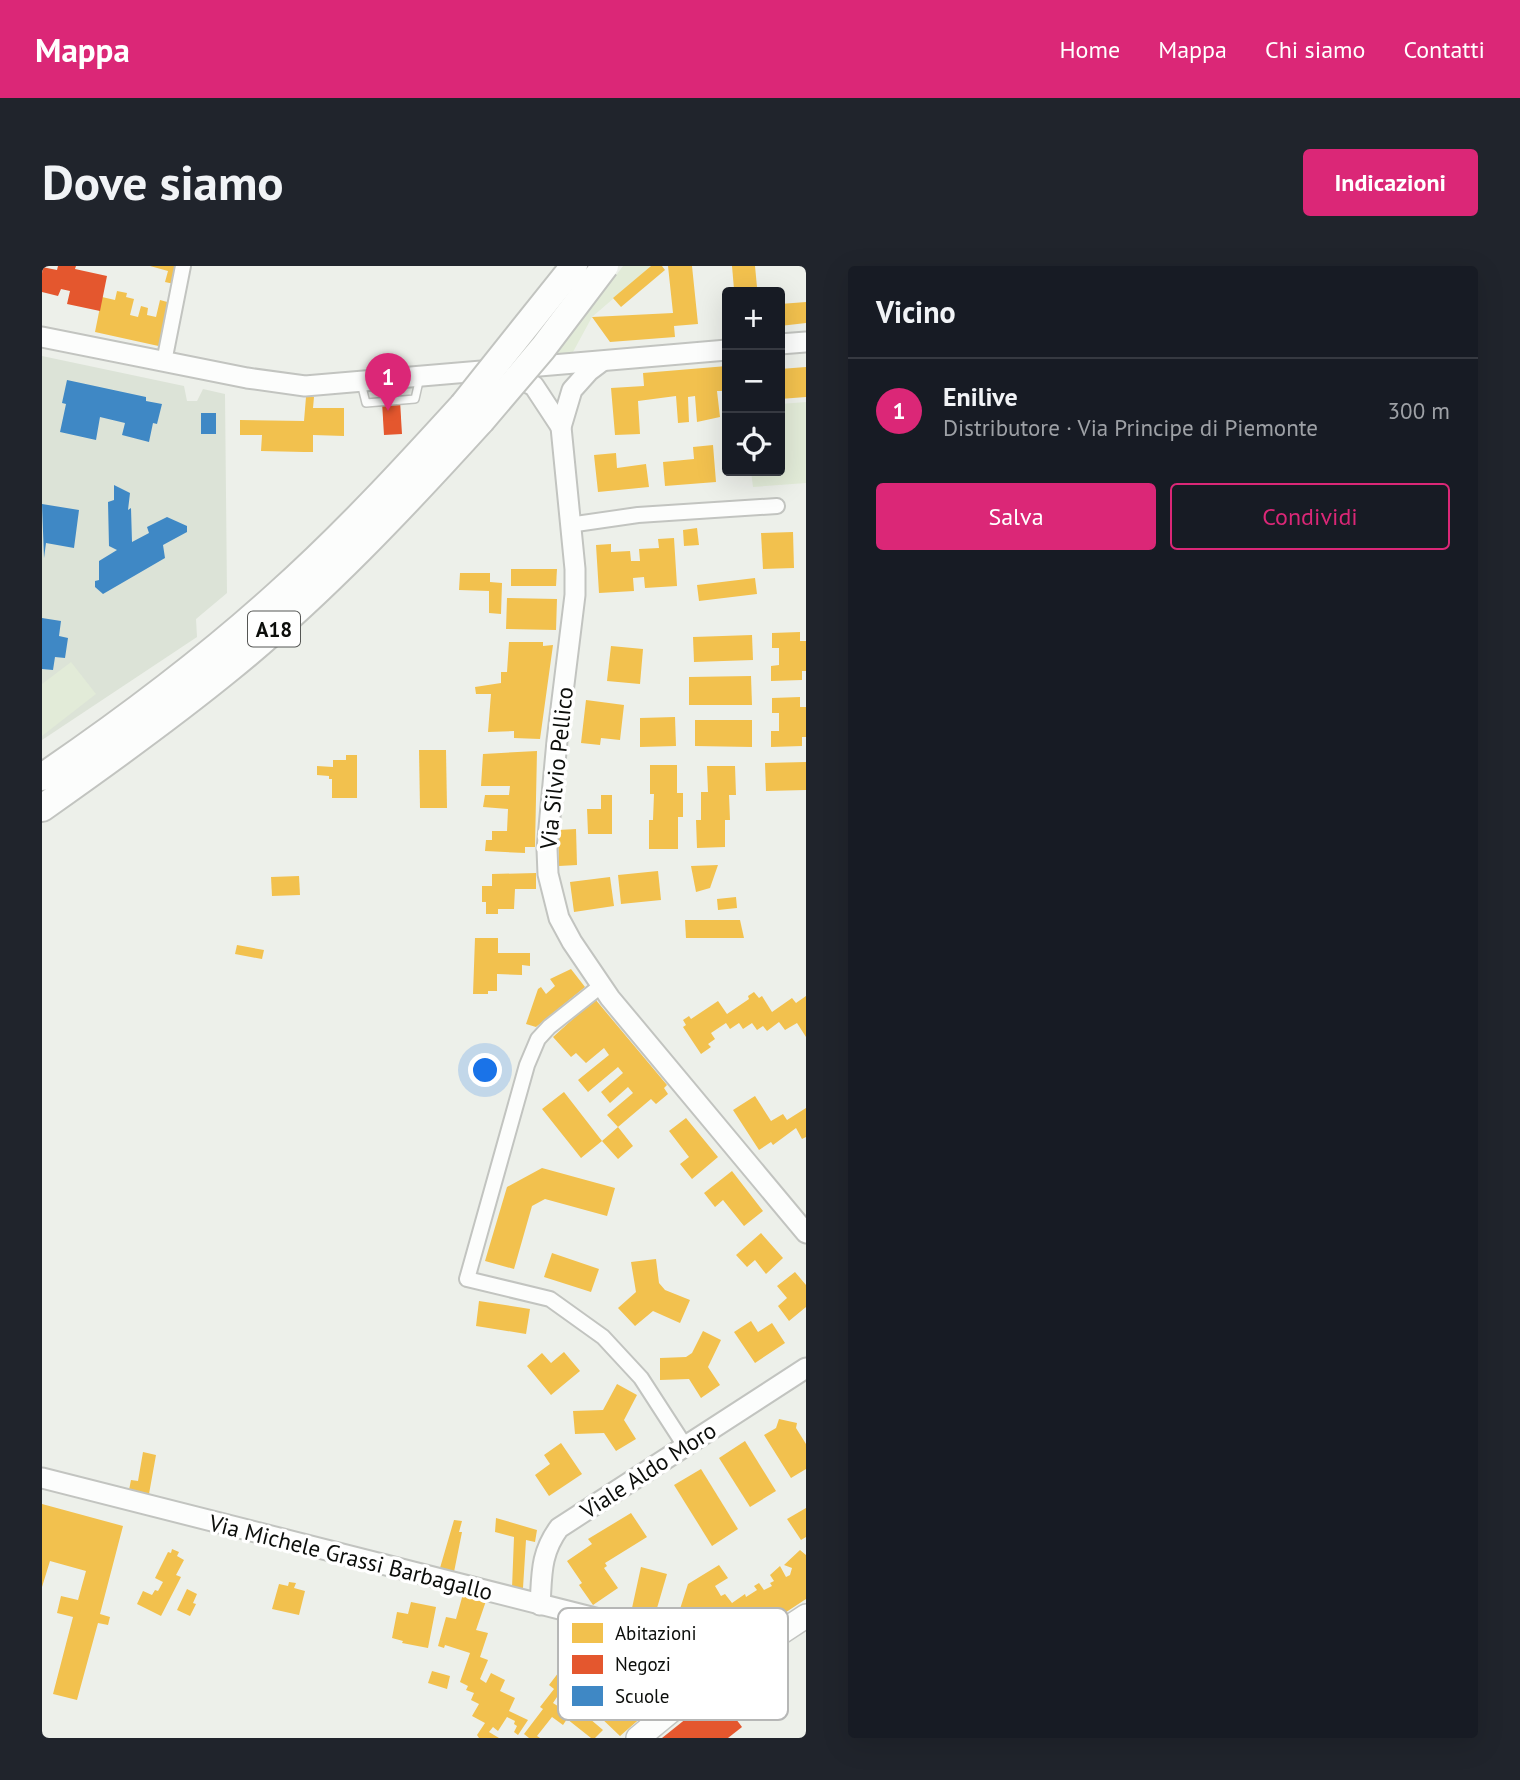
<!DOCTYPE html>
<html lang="it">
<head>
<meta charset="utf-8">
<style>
  :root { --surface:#171b24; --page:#20242c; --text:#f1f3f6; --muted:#9ea1a6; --line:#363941; --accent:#db2777 }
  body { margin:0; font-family:"PT Sans",sans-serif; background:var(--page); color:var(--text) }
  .controls { position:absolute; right:21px; top:21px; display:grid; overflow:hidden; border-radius:7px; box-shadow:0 7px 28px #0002 }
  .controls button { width:63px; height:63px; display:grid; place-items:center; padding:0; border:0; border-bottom:2px solid var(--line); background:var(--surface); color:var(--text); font:35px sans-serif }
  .you { position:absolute; left:444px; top:805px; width:24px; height:24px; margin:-18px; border:5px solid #fff; border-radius:50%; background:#1a73e8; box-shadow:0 0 0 10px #1a73e833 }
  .badge { display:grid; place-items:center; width:46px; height:46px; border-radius:50%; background:var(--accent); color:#fff; font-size:23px; font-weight:700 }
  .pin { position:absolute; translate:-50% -58px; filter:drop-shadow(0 2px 4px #0008) }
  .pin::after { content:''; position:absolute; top:37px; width:24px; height:21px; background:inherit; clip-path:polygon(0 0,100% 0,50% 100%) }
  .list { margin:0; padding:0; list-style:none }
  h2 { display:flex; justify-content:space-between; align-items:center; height:91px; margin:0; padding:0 28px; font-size:30px }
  h2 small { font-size:23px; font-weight:400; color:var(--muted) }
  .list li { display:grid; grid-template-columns:46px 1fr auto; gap:21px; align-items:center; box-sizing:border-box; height:105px; padding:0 28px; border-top:2px solid var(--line) }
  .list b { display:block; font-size:26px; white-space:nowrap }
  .list p { margin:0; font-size:23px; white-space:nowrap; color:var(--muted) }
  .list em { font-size:23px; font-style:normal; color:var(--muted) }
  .actions { display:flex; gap:14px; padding:21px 28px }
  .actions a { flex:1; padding:16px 0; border:2px solid var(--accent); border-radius:7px; text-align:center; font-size:24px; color:var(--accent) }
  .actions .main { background:var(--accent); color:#fff }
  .icon { flex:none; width:38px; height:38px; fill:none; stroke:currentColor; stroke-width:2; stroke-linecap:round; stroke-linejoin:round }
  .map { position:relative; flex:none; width:764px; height:1472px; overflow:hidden; border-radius:7px }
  header { display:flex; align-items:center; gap:42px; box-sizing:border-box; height:98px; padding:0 35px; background:var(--accent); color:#fff }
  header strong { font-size:33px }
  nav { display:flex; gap:38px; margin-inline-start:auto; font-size:24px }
  .intro { display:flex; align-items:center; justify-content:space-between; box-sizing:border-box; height:168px; padding:0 42px }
  h1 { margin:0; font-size:49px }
  .button { padding:18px 32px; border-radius:7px; background:var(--accent); color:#fff; font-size:24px; font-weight:700 }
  main { display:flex; gap:42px; padding:0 42px }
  aside { flex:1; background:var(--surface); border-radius:7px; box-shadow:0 7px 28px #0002 }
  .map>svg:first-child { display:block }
  .built { fill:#dce3d7 }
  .green { fill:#e2ebd8 }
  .homes { fill:#f2c14e; fill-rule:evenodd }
  .shops { fill:#e4572e }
  .schools { fill:#3f88c5 }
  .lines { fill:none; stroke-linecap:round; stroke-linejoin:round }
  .lane-casing { stroke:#c2c4c0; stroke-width:10 }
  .street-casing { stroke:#c2c4c0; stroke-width:18 }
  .secondary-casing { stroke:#c2c4c0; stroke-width:23 }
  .primary-casing { stroke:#c2c4c0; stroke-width:26 }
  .highway-casing { stroke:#c2c4c0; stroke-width:30 }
  .lane { stroke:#fcfdfc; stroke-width:7 }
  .street { stroke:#fcfdfc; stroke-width:14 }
  .secondary { stroke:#fcfdfc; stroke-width:19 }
  .primary { stroke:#fcfdfc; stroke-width:23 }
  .highway { stroke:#fcfdfc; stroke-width:26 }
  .highway-bridge-casing { stroke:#c2c4c0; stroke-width:30; stroke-linecap:butt }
  .highway-bridge { stroke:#fcfdfc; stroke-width:26 }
  .labels { text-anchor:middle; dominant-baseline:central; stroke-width:7; stroke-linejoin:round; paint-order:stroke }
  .shield { fill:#fff; stroke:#555654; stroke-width:2 }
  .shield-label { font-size:21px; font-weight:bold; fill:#0c0e0b }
  .street-label { font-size:23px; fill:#0c0e0b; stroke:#fff }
  .key { fill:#fff; stroke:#b6b7b6; stroke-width:2 }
  .key-label { font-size:19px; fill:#0c0e0b }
</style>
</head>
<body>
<header>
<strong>Mappa</strong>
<nav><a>Home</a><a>Mappa</a><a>Chi siamo</a><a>Contatti</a></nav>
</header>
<div class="intro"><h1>Dove siamo</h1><a class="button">Indicazioni</a></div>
<main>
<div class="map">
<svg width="764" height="1472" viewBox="0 0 764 1472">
  <rect width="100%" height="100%" fill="#edf0ea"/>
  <!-- built -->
  <polygon class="built" points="0,90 142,120 145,135 155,135 161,123 183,128 185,327 154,353 155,371 0,474"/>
  <!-- green -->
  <g class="green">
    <polygon points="581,0 609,0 550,51 531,86 513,90"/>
    <polygon points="764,136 764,217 711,221 709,205 738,205 738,138"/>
    <polygon points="29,396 54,428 0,470 0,418"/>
  </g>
  <!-- homes -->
  <g class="homes">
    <polygon points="108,0 135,0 132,18 123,16 126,5"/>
    <polygon points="609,0 620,0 623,4 579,41 571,32"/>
    <polygon points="626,0 650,0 656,58 632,60 633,71 568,76 550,51 631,47"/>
    <polygon points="690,0 713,0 715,21 692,23"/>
    <polygon points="75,25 85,27 84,31 92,33 88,49 96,51 99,40 106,42 105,49 114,51 118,34 129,37 121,81 53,66 60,31 73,34"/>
    <polygon points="764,36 764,57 738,60 738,38"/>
    <polygon points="685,100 685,125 675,125 678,151 655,156 653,130 646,131 647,156 636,157 634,130 596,135 598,168 573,169 569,122 602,120 601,107"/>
    <polygon points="764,101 764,131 738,133 738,103"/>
    <polygon points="264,131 272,131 271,142 302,142 302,170 271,169 271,186 262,186 219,185 220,169 198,169 198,154 262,155"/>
    <polygon points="671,179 674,216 623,220 621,196 652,193 651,181"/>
    <polygon points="574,187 575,202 604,198 607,221 556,226 552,189"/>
    <polygon points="655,262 657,279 642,280 641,264"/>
    <polygon points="751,266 752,302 721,303 719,267"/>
    <polygon points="632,272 635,320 603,322 602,311 591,312 592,325 557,327 554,279 569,278 569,286 588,285 589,295 598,295 597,283 617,282 616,273"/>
    <polygon points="469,303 515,303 514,320 469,320"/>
    <polygon points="418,307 448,307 448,316 460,317 459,348 447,347 447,325 417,324"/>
    <polygon points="713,312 715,328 657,335 655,319"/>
    <polygon points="465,332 515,333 514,364 464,363"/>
    <polygon points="758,366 758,375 764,375 764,405 760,405 760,414 729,415 729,400 737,399 737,382 730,382 730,367"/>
    <polygon points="710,369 711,394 652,396 651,371"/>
    <polygon points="467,376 501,376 501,380 511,379 498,473 472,472 472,465 446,466 449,428 434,428 433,421 459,417 459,406 465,406"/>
    <polygon points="569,380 601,383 598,418 565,415"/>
    <polygon points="709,410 710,439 647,439 647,411"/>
    <polygon points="758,431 758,441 764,441 764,471 760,471 760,480 729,481 729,465 737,465 737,447 730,447 730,432"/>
    <polygon points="544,434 582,439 578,474 559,472 558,479 539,477"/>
    <polygon points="633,451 634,480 598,481 598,452"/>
    <polygon points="653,454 710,454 710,481 653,480"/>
    <polygon points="377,484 404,484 405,542 378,542"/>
    <polygon points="495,485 493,581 483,581 483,587 443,585 444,574 450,574 450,565 465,565 466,543 441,541 443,529 467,529 468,520 439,520 441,488"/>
    <polygon points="304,489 315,489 315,532 290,532 290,513 287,513 287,510 275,509 275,500 291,501 291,494 304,494"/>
    <polygon points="764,496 764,524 724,525 723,497"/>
    <polygon points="608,499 635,499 635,527 641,527 641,551 636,551 636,583 607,583 607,554 611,554 612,528 608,528"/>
    <polygon points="665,500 693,500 694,529 687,529 688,554 683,554 683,581 655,582 654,554 659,554 659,526 666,526"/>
    <polygon points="559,529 570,529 570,568 546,568 545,543 559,543"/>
    <polygon points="534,563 535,599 517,600 516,564"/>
    <polygon points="676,599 668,622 654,626 649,600"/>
    <polygon points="616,605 619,634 579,638 576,609"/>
    <polygon points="494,607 494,623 473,623 472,643 456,643 456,648 444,648 444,636 440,636 440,620 450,620 450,608"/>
    <polygon points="257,610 258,629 230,630 229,611"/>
    <polygon points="568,611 572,640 532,646 528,616"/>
    <polygon points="694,631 695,642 676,644 675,633"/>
    <polygon points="643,654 698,654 702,672 644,672"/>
    <polygon points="433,672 456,672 456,687 488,687 488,700 480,699 480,709 455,708 455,725 446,725 446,728 431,728"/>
    <polygon points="195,679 222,684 220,693 193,688"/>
    <polygon points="529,703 543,721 494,761 484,758 496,723 499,721 504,728 513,720 508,713"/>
    <polygon points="712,726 717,732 720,730 730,746 750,732 754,737 764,730 764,771 755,757 743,764 737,756 725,765 721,760 715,764 710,757 701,763 697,757 688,763 684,757 669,767 673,773 666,778 669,781 659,788 641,761 644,759 641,754 647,750 649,753 676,735 685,748 707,733 706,730"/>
    <polygon points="553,733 625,819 622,822 626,828 614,838 609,833 576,861 565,849 591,827 586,821 568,837 559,826 581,807 576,801 546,826 536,814 567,789 562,782 544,797 534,787 529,791 511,771"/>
    <polygon points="522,826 560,875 576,861 591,880 576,893 560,875 539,892 500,843"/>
    <polygon points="713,830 729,855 741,848 745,854 764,842 764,871 760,873 754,862 731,879 729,876 717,884 691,844"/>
    <polygon points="644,852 676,891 650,913 638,898 647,891 627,865"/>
    <polygon points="500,902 573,922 565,950 503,933 490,940 472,1003 443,995 465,921"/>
    <polygon points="690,905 721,945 702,960 681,934 673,941 662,927"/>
    <polygon points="719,967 741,992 724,1008 713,994 705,1001 694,989"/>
    <polygon points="510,987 557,1003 549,1026 502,1011"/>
    <polygon points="614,993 617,1017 623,1024 648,1034 638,1057 611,1045 593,1060 576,1042 594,1026 589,996"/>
    <polygon points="753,1006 764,1019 764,1041 747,1055 736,1040 745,1032 735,1020"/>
    <polygon points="437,1035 488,1043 484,1068 434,1060"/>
    <polygon points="709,1055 716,1066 730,1057 743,1077 713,1097 692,1066"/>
    <polygon points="661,1065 679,1074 666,1101 678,1119 659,1132 647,1113 618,1114 618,1092 644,1091 650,1087"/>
    <polygon points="522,1086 538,1105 509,1129 485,1100 500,1087 509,1097"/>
    <polygon points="575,1118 595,1129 582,1154 594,1173 574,1185 562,1167 533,1168 531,1145 561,1144"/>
    <polygon points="737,1153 755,1157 754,1162 764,1178 764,1203 749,1212 722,1169 734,1162"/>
    <polygon points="703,1175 734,1225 708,1241 677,1192"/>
    <polygon points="519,1177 540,1208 507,1230 493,1209 508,1198 502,1189"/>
    <polygon points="101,1186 114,1189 107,1228 87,1224 89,1214 96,1215"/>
    <polygon points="659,1203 696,1263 670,1280 632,1219"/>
    <polygon points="0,1238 81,1260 58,1348 68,1351 66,1359 56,1357 35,1434 11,1428 31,1351 15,1347 19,1330 36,1334 44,1305 8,1295 0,1321"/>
    <polygon points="764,1242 764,1271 759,1274 745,1253"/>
    <polygon points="589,1247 605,1271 563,1297 565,1300 562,1302 576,1322 551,1339 537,1319 540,1317 525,1295 550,1278 546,1273"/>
    <polygon points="454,1252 495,1264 493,1276 484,1274 481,1322 470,1322 472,1271 453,1266"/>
    <polygon points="412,1254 420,1255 417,1266 420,1266 412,1306 398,1302"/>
    <polygon points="130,1283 137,1286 135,1290 142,1294 134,1309 139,1311 119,1350 95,1338 101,1325 110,1329 113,1324 116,1325 121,1316 113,1312 126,1286 129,1287"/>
    <polygon points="758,1284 764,1289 764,1333 723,1360 714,1346 707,1351 704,1347 689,1358 693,1364 676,1375 672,1370 669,1372 663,1368 660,1369 654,1359 661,1354 659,1350 638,1343 646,1318 677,1299 686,1312 673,1320 679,1330 683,1328 690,1337 703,1328 704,1331 715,1324 712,1320 717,1317 722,1324 730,1320 728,1317 732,1315 728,1309 738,1300 744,1311 748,1309 750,1302 742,1299"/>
    <polygon points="599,1301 625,1308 613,1349 590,1342"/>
    <polygon points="247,1316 254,1317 252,1322 263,1325 257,1349 230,1343 237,1318 246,1320"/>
    <polygon points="145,1323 155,1328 151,1337 154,1338 148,1350 135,1344"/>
    <polygon points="421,1328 444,1335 434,1364 446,1367 438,1391 446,1394 438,1413 444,1417 449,1407 463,1414 458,1425 473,1432 467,1445 486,1454 476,1469 472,1466 475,1460 472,1458 473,1455 465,1451 456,1465 451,1461 447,1466 457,1472 437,1472 435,1469 443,1457 430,1450 437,1438 429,1434 432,1427 424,1424 426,1420 418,1416 428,1387 403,1379 402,1382 396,1380 404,1351 414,1353"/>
    <polygon points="369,1336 394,1341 386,1382 360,1377 361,1375 350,1372 355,1346 366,1348"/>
    <path d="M 565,1368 L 587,1375 L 585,1386 L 594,1389 L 589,1403 L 580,1399 L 578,1405 L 587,1412 L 589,1409 L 597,1411 L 592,1416 L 595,1419 L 601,1412 L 614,1416 L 625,1429 L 578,1470 L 556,1449 L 559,1445 L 563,1449 L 569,1441 L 563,1435 L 560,1439 L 538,1424 L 534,1430 L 526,1422 L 521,1431 L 517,1428 L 511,1437 L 522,1444 L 528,1436 L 561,1464 L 553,1472 L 549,1472 L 525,1453 L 521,1459 L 510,1451 L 495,1470 L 498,1472 L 487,1472 L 482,1468 L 501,1443 L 498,1441 L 512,1423 L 507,1419 L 520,1402 L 546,1422 L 554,1411 L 550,1410 L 552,1405 L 543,1398 L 549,1381 L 558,1385 ZM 585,1418 L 590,1423 L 575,1434 L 565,1424 L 568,1420 L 581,1424 Z"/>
    <polygon points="390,1405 408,1410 405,1423 386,1417"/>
  </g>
  <!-- shops -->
  <g class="shops">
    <polygon points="16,0 34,0 33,3 65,10 58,45 25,38 28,25 19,23 16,30 0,26 0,1 15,4"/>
    <polygon points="358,135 360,168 342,169 340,136"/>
    <polygon points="675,1428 700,1461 686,1472 620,1472"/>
  </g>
  <!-- schools -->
  <g class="schools">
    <polygon points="25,114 104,131 104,135 120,138 115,158 111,157 107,176 80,169 83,157 58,151 54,174 18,166 24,138 20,137"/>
    <rect x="159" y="147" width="15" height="21"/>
    <polygon points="72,219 88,227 86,244 89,242 90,276 107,267 105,261 125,251 145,260 145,266 121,279 123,292 61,328 53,321 53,315 57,314 57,295 75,284 67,280 66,236 72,234"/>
    <polygon points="0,238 37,244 32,282 4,277 2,292"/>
    <polygon points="0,352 19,355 17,370 26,372 23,392 13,391 11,404 0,403"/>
  </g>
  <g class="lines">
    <defs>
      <polyline id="lane" points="319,117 324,137 373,133 378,111"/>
      <g id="street">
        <polyline points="122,96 141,0"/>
        <polyline points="527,259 596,249 735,240"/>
        <polyline points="560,719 507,761 496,773 485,799 425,1013 508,1033 561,1071 599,1112 643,1180"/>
      </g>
      <g id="secondary">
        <polyline points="0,71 205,112 263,120 685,84"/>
        <polyline points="738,78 764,76"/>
        <polyline points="559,96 547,105 530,124 519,161 533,303 533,329 515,475 505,583 506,608 517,652 530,676 568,732 764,967"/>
        <polyline points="465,106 492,120 519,161"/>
        <polyline points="0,1212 644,1375 680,1389 702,1390"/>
        <path d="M 498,1339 C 500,1309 498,1288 517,1262 L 764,1102"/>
        <path d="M 627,1376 C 643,1388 656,1399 664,1416"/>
      </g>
      <polyline id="primary" points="596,1472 664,1416 764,1350"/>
      <g id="highway">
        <path d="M 0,511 C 82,455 161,396 235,329 C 301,270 361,205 421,139"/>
        <path d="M 0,542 C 64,497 128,451 188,402 C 279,328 360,242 439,155"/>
      </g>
    </defs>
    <!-- lane casing -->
    <use href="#lane" class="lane-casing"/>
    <!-- street casing -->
    <use href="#street" class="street-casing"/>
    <!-- secondary casing -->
    <use href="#secondary" class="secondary-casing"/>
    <!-- primary casing -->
    <use href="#primary" class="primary-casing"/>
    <!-- highway casing -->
    <use href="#highway" class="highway-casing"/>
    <!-- lane -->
    <use href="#lane" class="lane"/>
    <!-- street -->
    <use href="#street" class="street"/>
    <!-- secondary -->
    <use href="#secondary" class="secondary"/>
    <!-- primary -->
    <use href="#primary" class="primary"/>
    <!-- highway -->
    <use href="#highway" class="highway"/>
    <defs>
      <g id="highway-bridge">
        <polyline points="421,139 532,0"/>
        <polyline points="439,155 501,82 563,0"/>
      </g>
    </defs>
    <!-- highway-bridge casing -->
    <use href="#highway-bridge" class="highway-bridge-casing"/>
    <!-- highway-bridge -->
    <use href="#highway-bridge" class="highway-bridge"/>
  </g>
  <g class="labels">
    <!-- shield labels -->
    <rect class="shield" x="206" y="345.5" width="52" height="35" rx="5"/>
    <g class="shield-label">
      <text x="232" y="363">A18</text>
    </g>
    <!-- street labels -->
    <g class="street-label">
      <text transform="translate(514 502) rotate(-84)">Via Silvio Pellico</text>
      <text transform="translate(606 1204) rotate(-33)">Viale Aldo Moro</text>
      <text transform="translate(309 1291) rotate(14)">Via Michele Grassi Barbagallo</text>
    </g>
  </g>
  <!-- legend -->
  <rect x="516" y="1342" width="230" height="112" rx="10" class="key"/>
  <rect x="530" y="1357" width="31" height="20" fill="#f2c14e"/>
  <rect x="530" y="1389" width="31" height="19" fill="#e4572e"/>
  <rect x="530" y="1420" width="31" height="20" fill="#3f88c5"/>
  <g class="key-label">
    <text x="573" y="1374">Abitazioni</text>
    <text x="573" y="1405">Negozi</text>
    <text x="573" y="1437">Scuole</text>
  </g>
</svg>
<div class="controls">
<button>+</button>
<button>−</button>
<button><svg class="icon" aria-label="locate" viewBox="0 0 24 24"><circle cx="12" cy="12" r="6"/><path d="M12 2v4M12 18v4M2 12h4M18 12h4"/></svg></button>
</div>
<div class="you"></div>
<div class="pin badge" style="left:346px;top:145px">1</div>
</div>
<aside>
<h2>Vicino<small></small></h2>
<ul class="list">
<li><span class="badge">1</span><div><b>Enilive</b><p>Distributore · Via Principe di Piemonte</p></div><em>300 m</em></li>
</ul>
<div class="actions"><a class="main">Salva</a><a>Condividi</a></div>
</aside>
</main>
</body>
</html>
